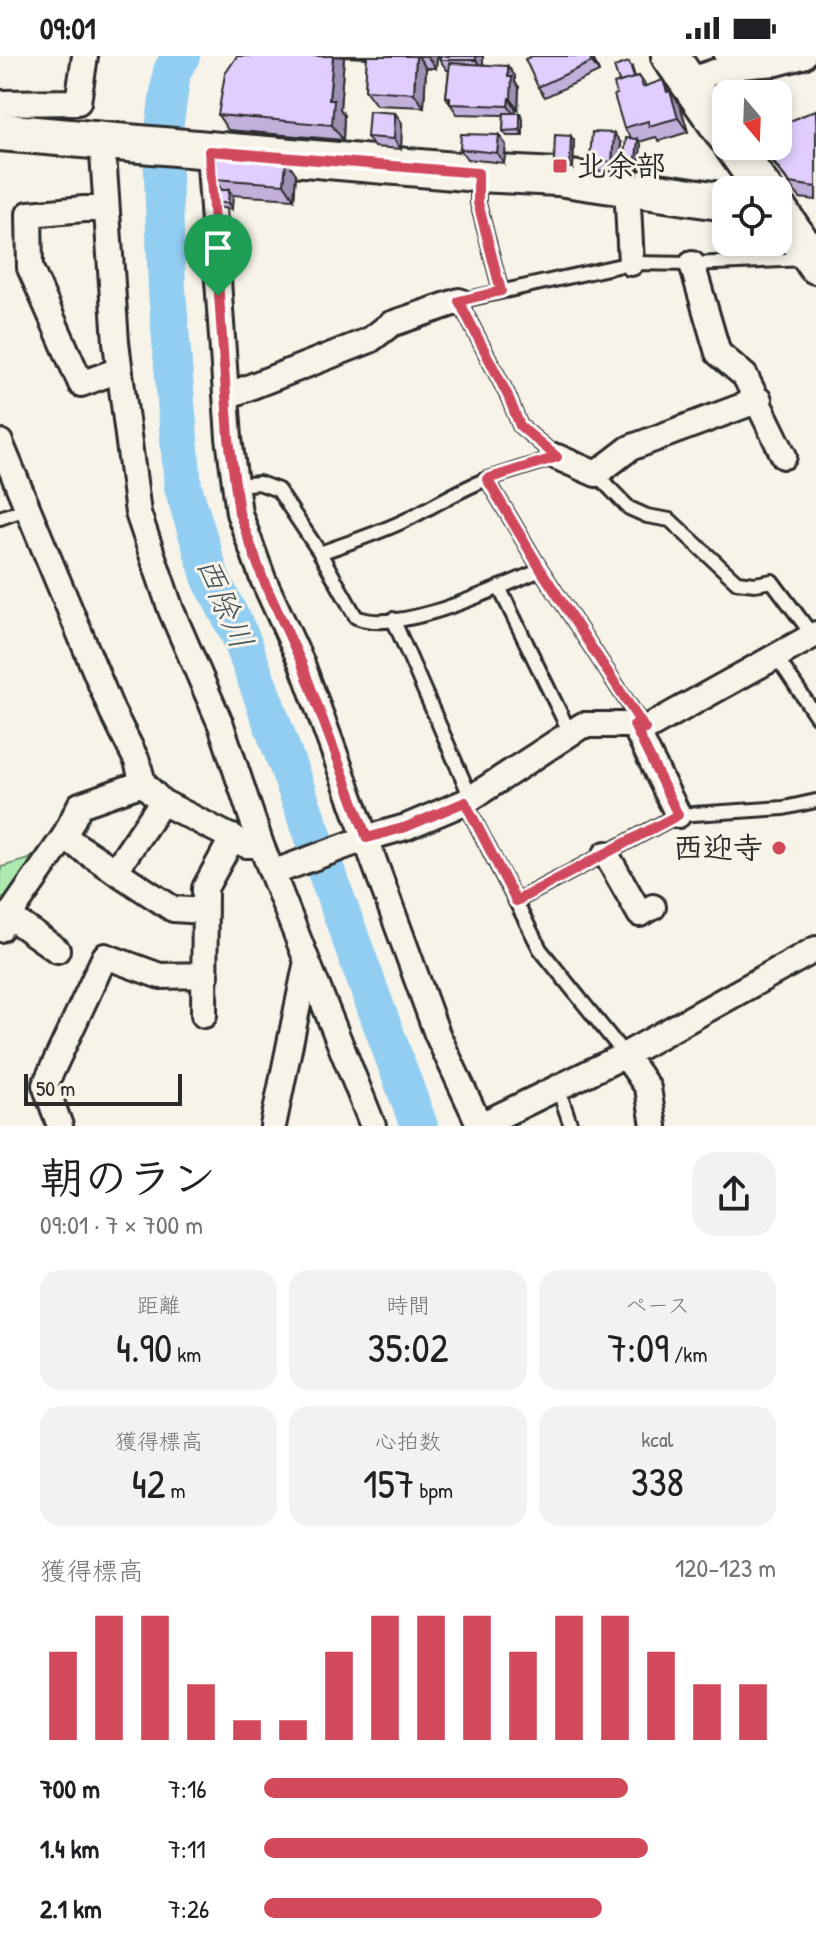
<!DOCTYPE html>
<html lang="ja">
<meta charset="utf-8">
<style>
:root{--surface:#fff;--page:#f2f2f2;--text:#202124;--muted:#757577;--accent:#d1495b}
body{margin:0;font-family:"Patrick Hand","Klee One",sans-serif;background:var(--page);color:var(--text);height:100vh;display:flex;flex-direction:column;font-size:30px;white-space:nowrap}
*{box-sizing:border-box;margin:0}
p{font-size:26px;color:var(--muted)}
.icon{flex:none;width:44px;height:44px;fill:none;stroke:currentColor;stroke-width:2;stroke-linecap:round;stroke-linejoin:round}
.map{position:relative;height:1070px;overflow:hidden}
.side{display:flex;flex-direction:column;background:var(--surface);flex:1}
.side>*{flex:none}
.needle{width:52px;rotate:161deg}
.controls{position:absolute;left:712px;top:24px;display:grid;gap:16px}
.controls a{display:grid;place-items:center;width:80px;height:80px;border-radius:16px;background:var(--surface);box-shadow:0 4px 12px #0003;font-size:40px}
.scale{position:absolute;left:24px;bottom:20px;width:158px;box-sizing:border-box;padding-left:8px;border:4px solid #2b2b2b;border-top:0;font-size:22px;line-height:28px;white-space:nowrap;color:#2b2b2b;-webkit-text-stroke:6px #f7f3e8;paint-order:stroke}
.pin{position:absolute;display:grid;place-items:center;width:68px;height:68px;color:#fff;margin:-82px -34px;border-radius:50% 50% 50% 0;rotate:-45deg;box-shadow:0 0 8px #0007}
.pin .icon{rotate:45deg}
.round{display:grid;place-items:center;flex:none;width:84px;height:84px;border-radius:24px;background:var(--page)}
.overview{display:flex;align-items:center;justify-content:space-between;height:136px;padding:0 40px}
h1{font-size:44px;font-weight:600;line-height:60px}
.metrics{display:grid;grid-template-columns:repeat(3,1fr);gap:12px;height:136px;padding:8px 40px}
.metrics div{display:grid;align-content:center;border-radius:20px;background:var(--page);text-align:center}
.metrics b{font-size:40px;font-weight:600}
.metrics small{font-size:22px;font-weight:400}
.metrics p{font-size:22px}
.chart{height:224px;padding:16px 40px}
.chart p{display:flex;justify-content:space-between}
.chart svg{width:100%;height:144px;margin-top:8px;stroke:var(--accent);stroke-width:6}
ul{padding:0 40px;list-style:none;font-size:26px}
li{display:grid;grid-template-columns:128px 96px 1fr;align-items:center;height:60px}
li i{height:20px;border-radius:10px;background:var(--accent)}
.status{display:flex;justify-content:space-between;align-items:center;height:56px;padding:0 40px;background:var(--surface);direction:ltr}
.status svg{height:22px;fill:currentColor}
.map>svg:first-child{display:block}
.green{fill:#aceab1;stroke:#6c8a6e;stroke-width:2}
.lines{fill:none;stroke-linecap:round;stroke-linejoin:round}
.river{stroke:#91cef1;stroke-width:38}
.lane-casing{stroke:#2b2b2b;stroke-width:18}
.street-casing{stroke:#2b2b2b;stroke-width:30}
.primary-casing{stroke:#2b2b2b;stroke-width:42}
.lane{stroke:#f7f3e8;stroke-width:12}
.street{stroke:#f7f3e8;stroke-width:24}
.primary{stroke:#f7f3e8;stroke-width:36}
.wall{fill:#c2b0da;stroke:#2b2b2b;stroke-width:2}
.shaded-wall{fill:#9e90b2;stroke:#2b2b2b;stroke-width:2}
.building{fill:#e1cdfe;stroke:#2b2b2b;stroke-width:2}
.route-casing{stroke:#fff;stroke-width:16}
.route{stroke:#d1495b;stroke-width:10}
.poi-dot{fill:#d1495b;stroke:#f7f3e8;stroke-width:3}
.labels{text-anchor:middle;stroke-width:6;stroke-linejoin:round;paint-order:stroke}
.poi-label{font-size:30px;font-weight:bold;fill:#2b2b2b;stroke:#f7f3e8;text-anchor:start}
.water-label{font-size:32px;font-style:italic;fill:#44545c;stroke:#f7f3e8}
</style>
<div class="status"><b>09:01</b><svg viewBox="0 0 49 12"><path d="M0 12V9h3v3zM5 12V6h3v6zM10 12V3h3v9zM15 12V0h3v12zM26 1h20v11H26zM47 4h2v5h-2z"/></svg></div>
<div class="map">
<svg width="816" height="1070" viewBox="0 0 816 1070">
<rect width="100%" height="100%" fill="#f7f3e8"/>
<filter id="ink" filterUnits="userSpaceOnUse"><feTurbulence type="fractalNoise" baseFrequency=".0125" numOctaves="2"/><feDisplacementMap in="SourceGraphic" scale="16" xChannelSelector="R" yChannelSelector="G"/><feConvolveMatrix kernelMatrix="1 2 1 2 8 2 1 2 1" color-interpolation-filters="sRGB"/></filter>
<g filter="url(#ink)">
<!-- green -->
<path class="green" d="M46 789 8 845 0 840 1 811 29 803Z"/>
<g class="lines">
<!-- river -->
<path class="river" d="M181 0 172 15 162 88 167 235 183 431 211 523 241 582 419 1070"/>
<!-- lane casing -->
<g class="lane-casing">
<path id="lane" d="M478 121V147L501 235
M596 418 629 452 647 460 670 464 737 526 755 528 772 525 813 580
M235 429 259 427 278 434 320 497 356 561C400 580 498 531 541 514
M0 462 28 452
M320 497C350 486 380 477 408 463 435 449 459 434 487 423
M499 531 570 677
M393 563 471 742
M776 600 816 660
M643 670 541 514 487 423 557 401 520 370 508 340 459 245 631 207 692 208 806 203
M465 746 540 893 625 999
M516 845 678 759 784 752 816 745
M558 1032 571 1070"/>
</g>
<!-- street casing -->
<g class="street-casing">
<path id="street" d="M727 0 733 38
M688 25 729 11 777 7 803 0
M0 47 78 46 85 0
M102 83 116 286 138 457 171 554 221 669 261 789 307 905 273 1070
M209 95 229 382 239 457 263 523 302 608 437 978 480 1070
M627 130 631 207
M106 151 29 158 30 212 81 328 119 314
M692 208 718 297 745 320 784 400
M227 340 370 284 391 268 459 245
M0 386 112 655 137 705 143 727 162 746 246 789H261
M557 401 596 418 630 392 759 344
M634 669 678 759
M64 781 173 853 205 855
M606 798 640 858 653 851
M115 815 162 746
M272 817 367 782 406 771 465 746 583 669H634L645 673 816 578
M9 860 57 894
M0 873 64 781 80 749 143 727
M307 905 373 1070
M204 959 205 832 233 781
M625 999 648 1032 654 1070
M60 1070 45 1029 105 900 160 920 206 919
M479 1070 625 999 816 893"/>
</g>
<!-- primary casing -->
<g class="primary-casing">
<path id="primary" d="M670 0 726 80
M0 76 478 117 558 121 726 146
M733 90 764 134
M778 153 816 209"/>
</g>
<!-- lane -->
<use href="#lane" class="lane"/>
<!-- street -->
<use href="#street" class="street"/>
<!-- primary -->
<use href="#primary" class="primary"/>
</g>
<!-- wall -->
<path class="wall" d="M237 0H437L436 12H426L424 51 376 49 365 34 367 2 344 1 340 53 344 59 343 84 228 74 218 59Z
M437 0H483V8L515 20V26L519 31 518 53H516L515 57H520L523 63V80H507L503 75 504 59 457 58 446 41 449 14H447Z
M592 0 599 16 545 41 538 31Z
M632 11 635 21 639 20 646 30 674 39 680 49 688 76 659 85 656 81 639 86 641 88 638 117 627 116 623 111 631 82 624 72 619 26Z
M816 54V144L800 142 760 90H778Z
M395 57 402 67 401 93 374 91 367 81Z
M499 79 506 89 504 107 467 103 460 93Z
M574 85 573 112 557 111 554 106Z
M621 87 619 116 597 115 590 104Z
M296 118 294 143 232 139V153L221 152 217 147 222 134 214 123Z
M763 186 766 196 737 200 730 189Z"/>
<!-- shaded-wall -->
<path class="shaded-wall" d="M333 0 344 1 340 53 344 59 343 84 332 69 329 44Z
M416 0H418L426 12 424 51 414 37Z
M427 0H437L436 12Z
M476 0H483V14L476 4Z
M589 0H592L599 16 592 6Z
M508 10 515 20V26L519 31 518 53 511 43 508 21Z
M663 24 680 49 688 76 678 62Z
M509 42 516 53 515 60 508 50Z
M395 57 402 67 401 93 394 83Z
M520 57 523 63V80L520 74Z
M614 77 621 87 619 116 612 106Z
M499 79 506 89 504 107 497 97Z
M571 80 574 85 573 112 570 107Z
M638 83 641 88 638 117 635 112Z
M286 103 296 118 294 143 284 128Z
M229 134 233 140 232 153 228 147Z"/>
<!-- building -->
<path class="building" d="M237 0H333L329 44H334L332 69 218 59 225 18Z
M367 0H416L414 37 365 34Z
M440 0H476V4H440Z
M532 0H589L592 6 538 31 525 3Z
M629 6 634 22 619 26 614 11Z
M450 7 508 10V21H512L511 43 509 42 508 50 450 48V41H446Z
M639 20 643 31 663 24 667 36 670 35 678 62 649 70 648 65 624 72 614 39 617 38 614 28Z
M816 54V131L790 127 761 90H778V70Z
M369 55 395 57 394 83 367 81Z
M504 57H520V74L503 75Z
M592 76 614 77 612 106 590 104Z
M461 78 499 79 497 97 460 93Z
M555 79 571 80 570 107 554 106Z
M626 82 638 83 635 112 623 111Z
M216 98 286 103 284 128 214 123Z
M218 134H229L228 147H217Z
M729 186H759L730 189Z"/>
</g>
<g class="lines" filter="url(#ink)">
<!-- route casing -->
<g class="route-casing">
<path id="route" d="M209 95 478 117V147L501 235 459 245 508 340 520 370 557 401 487 423 541 514 645 673 634 669 678 759 516 845 465 746 406 771 367 782 302 608 263 523 239 457 229 382Z"/>
</g>
<!-- route -->
<use href="#route" class="route"/>
</g>
<!-- markers -->
<g class="poi-dot">
<rect x="552" y="102" width="16" height="16" rx="4"/>
<circle cx="779" cy="792" r="8"/>
</g>
<g class="labels">
<!-- poi labels -->
<g class="poi-label">
<text x="576" y="120">北余部</text>
<text x="763" y="802" text-anchor="end">西迎寺</text>
</g>
<!-- water labels -->
<g class="water-label">
<text transform="translate(225 547) rotate(67)" y="11">西除川</text>
</g>
</g>
</svg>
<div class="controls">
<a><svg class="needle" viewBox="-14 -14 28 28"><path d="M0-13l5 13h-10z" fill="#e53935"/><path d="M0 13l5-13h-10z" fill="#757577"/></svg></a>
<a><svg class="icon" aria-label="locate" viewBox="0 0 24 24"><circle cx="12" cy="12" r="6"/><path d="M12 2v4M12 18v4M2 12h4M18 12h4"/></svg></a>
</div>
<div class="scale">50 m</div>
<div class="pin" style="left:218px;top:240px;background:#1e9e55"><svg class="icon" aria-label="arrive" viewBox="0 0 24 24"><path d="M6 21V4h12l-3 4 3 4H6"/></svg></div>
</div>
<section class="side">
<div class="overview"><div><h1>朝のラン</h1><p>09:01 · 7 × 700 m</p></div><a class="round"><svg class="icon" aria-label="share" viewBox="0 0 24 24"><path d="M12 15V3M7 8l5-5 5 5M5 13v7h14v-7"/></svg></a></div>
<div class="metrics">
<div><p>距離</p><b>4.90<small> km</small></b></div>
<div><p>時間</p><b>35:02</b></div>
<div><p>ペース</p><b>7:09<small> /km</small></b></div>
</div>
<div class="metrics">
<div><p>獲得標高</p><b>42<small> m</small></b></div>
<div><p>心拍数</p><b>157<small> bpm</small></b></div>
<div><p>kcal</p><b>338</b></div>
</div>
<div class="chart"><p><span>獲得標高</span>120–123 m</p>
<svg viewBox="0 0 160 44" preserveAspectRatio="none"><path d="M5 44V17M15 44V6M25 44V6M35 44V27M45 44V38M55 44V38M65 44V17M75 44V6M85 44V6M95 44V6M105 44V17M115 44V6M125 44V6M135 44V17M145 44V27M155 44V27"/></svg>
</div>
<ul>
<li><b>700 m</b>7:16<i style="width:71%"></i></li>
<li><b>1.4 km</b>7:11<i style="width:75%"></i></li>
<li><b>2.1 km</b>7:26<i style="width:66%"></i></li>
</ul>
</section>
